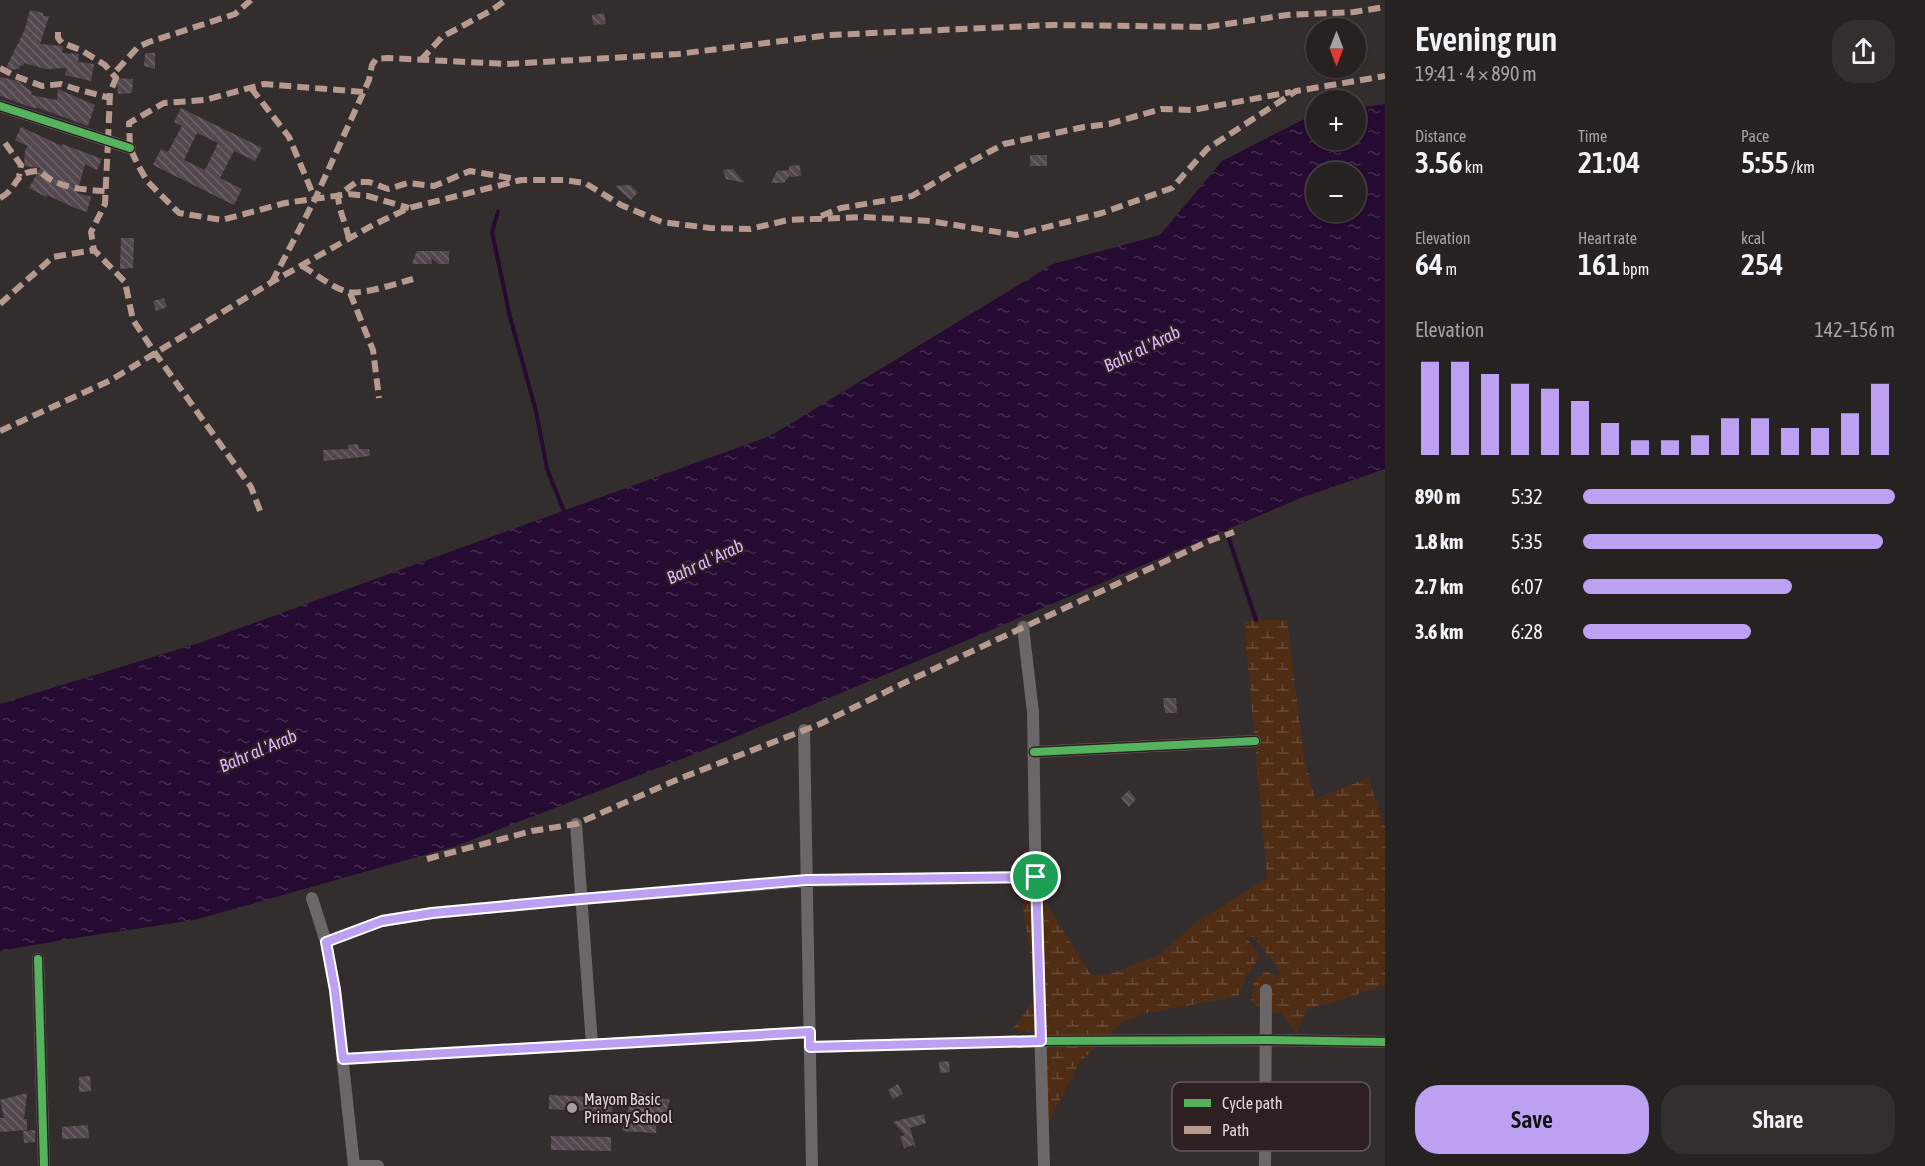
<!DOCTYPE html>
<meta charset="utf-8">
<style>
:root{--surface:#272222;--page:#332f2f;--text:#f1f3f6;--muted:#a4a4a5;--line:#433f40;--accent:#bca0f2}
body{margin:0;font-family:"Asap Condensed",sans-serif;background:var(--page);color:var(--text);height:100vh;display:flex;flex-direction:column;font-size:22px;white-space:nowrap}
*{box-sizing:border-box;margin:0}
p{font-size:20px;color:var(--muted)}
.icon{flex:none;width:33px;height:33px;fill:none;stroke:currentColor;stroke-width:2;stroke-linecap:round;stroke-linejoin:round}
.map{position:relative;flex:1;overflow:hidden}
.panel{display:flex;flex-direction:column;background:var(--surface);width:540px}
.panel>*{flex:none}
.needle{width:39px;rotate:180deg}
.tools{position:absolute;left:1306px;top:18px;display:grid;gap:12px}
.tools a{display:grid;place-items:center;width:60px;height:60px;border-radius:50%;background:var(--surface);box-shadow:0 2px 4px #0004,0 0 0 2px var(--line);font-size:30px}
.pin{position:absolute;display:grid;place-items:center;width:51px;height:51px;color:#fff;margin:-26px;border:3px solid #fff;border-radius:50%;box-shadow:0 2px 6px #0007}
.round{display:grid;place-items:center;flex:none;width:63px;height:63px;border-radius:24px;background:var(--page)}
.headline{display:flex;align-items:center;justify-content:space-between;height:102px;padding:0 30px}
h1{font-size:33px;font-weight:600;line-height:45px}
.figures{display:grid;grid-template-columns:repeat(3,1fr);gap:9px;height:102px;padding:6px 30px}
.figures div{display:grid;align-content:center}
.figures b{font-size:30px;font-weight:600}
.figures small{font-size:16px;font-weight:400}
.figures p{font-size:16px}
.chart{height:168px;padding:12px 30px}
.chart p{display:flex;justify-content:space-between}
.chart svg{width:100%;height:108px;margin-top:6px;stroke:var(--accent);stroke-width:6}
.button{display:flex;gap:12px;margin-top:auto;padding:12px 30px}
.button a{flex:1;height:69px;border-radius:24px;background:var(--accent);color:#111;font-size:24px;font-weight:600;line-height:69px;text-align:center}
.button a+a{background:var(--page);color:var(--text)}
ul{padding:0 30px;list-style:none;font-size:20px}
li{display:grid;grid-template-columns:96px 72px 1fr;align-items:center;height:45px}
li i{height:15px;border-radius:8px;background:var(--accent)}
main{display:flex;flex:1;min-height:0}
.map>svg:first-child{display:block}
.wetland{fill:url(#wetland-marsh)}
.water{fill:url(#water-ripples);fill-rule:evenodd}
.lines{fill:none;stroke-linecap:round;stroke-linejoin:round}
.stream{stroke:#250a31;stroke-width:4}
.building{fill:url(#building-back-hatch);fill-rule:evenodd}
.street{stroke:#6b6667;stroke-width:12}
.quiet{stroke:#b69a8f;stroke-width:6;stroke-dasharray:12 6;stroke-linecap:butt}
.cycleway-casing{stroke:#2d2023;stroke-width:11}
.cycleway{stroke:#56b35d;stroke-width:8}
.route-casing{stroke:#fff;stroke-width:12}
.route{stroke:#bca0f2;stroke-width:8}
.poi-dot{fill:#a59d9e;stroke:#2d2023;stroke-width:2}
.labels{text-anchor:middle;stroke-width:4.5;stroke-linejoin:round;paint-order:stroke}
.poi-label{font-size:16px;fill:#e2dadb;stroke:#2d2023;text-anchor:start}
.water-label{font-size:18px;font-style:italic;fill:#e1b2fd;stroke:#2d2023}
.key{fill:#2d2023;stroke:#63585a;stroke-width:1.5}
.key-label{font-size:16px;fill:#e2dadb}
</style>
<main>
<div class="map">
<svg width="1385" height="1166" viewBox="0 0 1385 1166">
<defs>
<pattern id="wetland-marsh" width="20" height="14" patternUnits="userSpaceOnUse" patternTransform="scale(1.5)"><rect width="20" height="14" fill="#4f2d15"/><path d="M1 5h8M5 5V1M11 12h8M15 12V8" fill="none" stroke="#684b36"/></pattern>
<pattern id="water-ripples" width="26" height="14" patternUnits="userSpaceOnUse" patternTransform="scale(1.5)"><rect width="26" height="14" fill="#250a31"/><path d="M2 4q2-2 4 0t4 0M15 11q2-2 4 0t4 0" fill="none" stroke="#442d4e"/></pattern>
<pattern id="building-back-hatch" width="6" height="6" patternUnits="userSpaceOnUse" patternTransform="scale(1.5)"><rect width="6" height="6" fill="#54484f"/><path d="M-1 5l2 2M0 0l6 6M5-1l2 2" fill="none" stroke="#6c6268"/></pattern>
</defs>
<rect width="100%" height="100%" fill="#342d2e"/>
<!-- wetland -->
<path class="wetland" d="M1256 620H1287L1304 758 1315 799 1368 778 1385 827V986C1359 992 1335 1004 1308 1008L1296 1033 1281 1013H1264L1251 999 1254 981 1266 971 1278 978 1281 973 1254 937H1246L1260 957 1247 975 1238 996 1143 1014 1123 1022 1079 1063 1042 1135 1035 1080 1039 1033 1013 1029 1037 997 1018 875 1047 861 1041 895 1092 977 1119 971 1161 954 1195 923 1267 878 1244 622Z"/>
<!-- water -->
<path class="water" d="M1385 104V469L1303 497 951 647 702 751 456 846 195 920 75 938 0 951V704L199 643 772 435 1053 264 1160 235 1222 161 1316 113H1317V140H1356V108ZM1317 172H1356V212H1317Z"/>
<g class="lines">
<!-- stream -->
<path class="stream" d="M498 212 492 232 510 317 536 411 547 469 564 511
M1225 527 1256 620"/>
</g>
<!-- building -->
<path class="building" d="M30 10 44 13 43 16H49L40 44 63 46 62 53 79 54 78 62 94 64 91 81 65 75 67 68 46 69 24 63 23 66 20 65 19 69 5 70 25 29Z
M604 13 606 24 593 25 592 15Z
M145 53H155V69L144 66Z
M0 77 18 81 32 92 31 95 57 100 58 89 95 105 88 126 36 107V109L0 96Z
M116 78 133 79 132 93 118 94Z
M181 108 262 148 255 161 234 151 220 178 242 189 234 205 153 165 161 149 168 152 182 126 174 122ZM197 133 218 143 205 170 184 160Z
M21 127 62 146V144L102 159 97 170 85 164 77 193 91 197 87 212 75 208 47 195 46 197 29 188 40 168 24 166 25 151 28 146 15 140Z
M1030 155H1047V166H1030Z
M800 165 801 176 790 177V175L784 183H771L777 171 789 170V166Z
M733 169 745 183 726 179 723 170Z
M630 185 638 192 631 200 615 186Z
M121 238H134L133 268 120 269Z
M417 251H449V264H439L431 258 432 264H412Z
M164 298 167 307 156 311 153 301Z
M358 444 359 449H369L370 456 324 461 323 450 349 449 348 445Z
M1163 698H1176L1177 713H1165Z
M1129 790 1136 799 1129 807 1121 798Z
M949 1061 950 1072 940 1073 939 1062Z
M90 1076 91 1091 79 1092V1077Z
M898 1084 903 1094 893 1099 888 1090Z
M637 1092 670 1100 664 1118 657 1115 656 1133 622 1131 631 1098 635 1099Z
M27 1093 24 1119H27V1130L0 1132V1118H4L0 1100Z
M549 1095 613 1098 612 1112 549 1109Z
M924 1114 926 1123 910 1128 916 1148 913 1145 904 1148 900 1137 905 1135 893 1122Z
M88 1125 89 1138 62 1139V1127Z
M35 1130V1142L24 1143 23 1131Z
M551 1136 611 1137V1151L551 1150Z"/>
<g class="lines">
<!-- street -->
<path class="street" d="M0 106 130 148
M1023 627 1033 712 1035 843 1044 1166
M804 730 812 1166
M1034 752 1255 741
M576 824 592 1045
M312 898 326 942 335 990 354 1166
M326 942 382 921 432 913 581 899 807 881 1036 877
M38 959 44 1166
M810 1047 1041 1041 1266 1040 1385 1042
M343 1059 810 1032
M357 1166H378
M1265 1166 1266 990"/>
<!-- quiet -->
<path class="quiet" d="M58 32V38L62 43 81 50 105 65 116 78
M421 60 442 37 492 10 506 0
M0 68 15 76 42 86 61 84 76 89 110 98
M251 88 289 137 315 199
M363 92 264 84 205 100 164 103 129 123 130 148 138 165 147 181 179 213 222 220 285 203 349 194 368 196 409 208
M108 141 105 204 91 232 94 250 125 282 133 320 155 353 251 487 262 516
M108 141 110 93 116 78V71L138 47 149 42 235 14 251 0
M5 143 21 165 19 176
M0 198C21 187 11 171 40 171 55 188 85 190 106 191
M821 216 841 208 912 196 959 168 1004 144 1084 127 1109 124 1161 109 1193 110 1291 92
M349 239C346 224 339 211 338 196L356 182H369L388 189 408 183 434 186 470 171 516 179
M302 266C316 274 331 287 348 292 361 295 399 283 413 279
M272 282 315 199 369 80 372 65 376 59 388 58 507 64 678 54 829 35 1053 25 1207 27 1287 15 1354 12 1385 7
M350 293 373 350 379 398
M0 304 53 257 94 250
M0 431 111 380 272 282 373 225 409 208 521 180H564L585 183 621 205 662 222 710 228 750 229 788 220 863 217 930 221 1016 235 1102 213 1172 188 1207 149 1296 91 1385 76
M427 859 532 831 576 824 681 778 820 724 908 681 1209 541 1234 532"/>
<!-- cycleway casing -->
<g class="cycleway-casing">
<path id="cycleway" d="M0 106 130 148
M1034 752 1255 741
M326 942 382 921 432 913 581 899 807 881 1036 877
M38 959 44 1166
M810 1047 1041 1041 1266 1040 1385 1042"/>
</g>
<!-- cycleway -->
<use href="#cycleway" class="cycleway"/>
</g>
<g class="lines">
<!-- route casing -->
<g class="route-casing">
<path id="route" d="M1036 877 1041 1041 810 1047V1032L343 1059 335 990 326 942 382 921 432 913 581 899 807 880Z"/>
</g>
<!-- route -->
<use href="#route" class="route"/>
</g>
<!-- markers -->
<circle class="poi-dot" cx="572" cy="1108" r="6"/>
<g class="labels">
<!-- poi labels -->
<g class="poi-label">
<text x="584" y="1105">Mayom Basic<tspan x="584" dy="18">Primary School</tspan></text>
</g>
<!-- water labels -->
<g class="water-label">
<text transform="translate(1142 349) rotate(-26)" y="6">Bahr al 'Arab</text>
<text transform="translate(705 562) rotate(-25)" y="6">Bahr al 'Arab</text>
<text transform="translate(258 751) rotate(-23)" y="6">Bahr al 'Arab</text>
</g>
</g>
<!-- legend -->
<rect x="1172" y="1082" width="198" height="69" rx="9" class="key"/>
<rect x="1184" y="1099" width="27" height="8" fill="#56b35d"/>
<rect x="1184" y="1126" width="27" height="8" fill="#b69a8f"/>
<g class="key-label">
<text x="1222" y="1109">Cycle path</text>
<text x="1222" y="1136">Path</text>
</g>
</svg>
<div class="tools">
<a><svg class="needle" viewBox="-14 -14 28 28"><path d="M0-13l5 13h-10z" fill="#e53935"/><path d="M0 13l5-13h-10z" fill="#a4a4a5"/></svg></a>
<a>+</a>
<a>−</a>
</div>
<div class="pin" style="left:1036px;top:877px;background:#1e9e55"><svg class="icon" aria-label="arrive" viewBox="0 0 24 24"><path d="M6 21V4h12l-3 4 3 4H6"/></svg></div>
</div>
<section class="panel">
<div class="headline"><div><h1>Evening run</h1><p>19:41 · 4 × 890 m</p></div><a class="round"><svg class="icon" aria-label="share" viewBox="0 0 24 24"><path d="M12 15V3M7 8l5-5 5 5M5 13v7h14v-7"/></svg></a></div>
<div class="figures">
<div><p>Distance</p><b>3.56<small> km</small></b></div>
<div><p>Time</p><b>21:04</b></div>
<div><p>Pace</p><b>5:55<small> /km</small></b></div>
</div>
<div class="figures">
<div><p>Elevation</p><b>64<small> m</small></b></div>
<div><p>Heart rate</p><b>161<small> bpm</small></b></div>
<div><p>kcal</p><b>254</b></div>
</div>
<div class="chart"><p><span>Elevation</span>142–156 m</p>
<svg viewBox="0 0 160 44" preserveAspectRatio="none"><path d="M5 44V6M15 44V6M25 44V11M35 44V15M45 44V17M55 44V22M65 44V31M75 44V38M85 44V38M95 44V36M105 44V29M115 44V29M125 44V33M135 44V33M145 44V27M155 44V15"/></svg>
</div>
<ul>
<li><b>890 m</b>5:32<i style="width:100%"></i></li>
<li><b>1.8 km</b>5:35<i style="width:96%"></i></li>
<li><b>2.7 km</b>6:07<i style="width:67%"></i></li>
<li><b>3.6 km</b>6:28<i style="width:54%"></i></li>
</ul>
<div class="button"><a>Save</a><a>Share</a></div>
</section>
</main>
